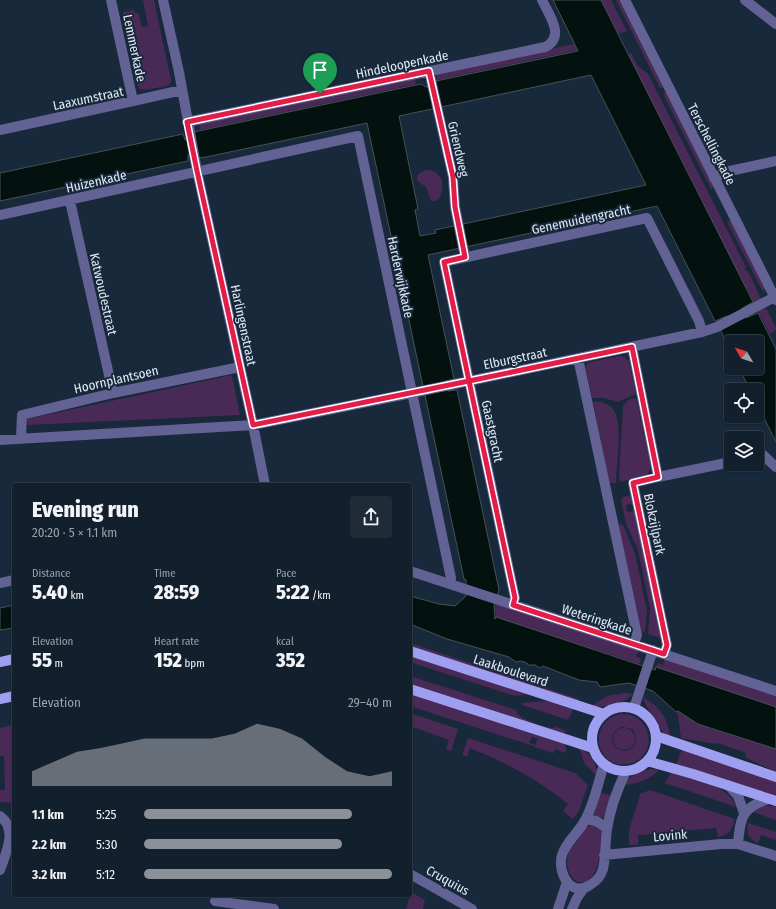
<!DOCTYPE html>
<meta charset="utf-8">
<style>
:root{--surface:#121f2c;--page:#1f2c38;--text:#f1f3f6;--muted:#9ca2a9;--line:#313d48;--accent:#8c9099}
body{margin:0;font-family:"Fira Sans Condensed",sans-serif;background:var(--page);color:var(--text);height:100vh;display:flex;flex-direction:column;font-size:15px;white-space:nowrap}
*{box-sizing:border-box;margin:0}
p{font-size:13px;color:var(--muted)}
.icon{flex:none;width:22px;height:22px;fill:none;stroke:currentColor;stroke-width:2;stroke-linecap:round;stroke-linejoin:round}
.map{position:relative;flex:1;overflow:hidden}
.sheet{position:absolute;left:12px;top:483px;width:400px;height:414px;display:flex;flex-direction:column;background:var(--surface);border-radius:4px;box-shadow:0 1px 3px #0004,0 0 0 1px var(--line)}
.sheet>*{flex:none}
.needle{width:26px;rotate:309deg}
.tools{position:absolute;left:724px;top:335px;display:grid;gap:8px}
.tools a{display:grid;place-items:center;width:40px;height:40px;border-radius:4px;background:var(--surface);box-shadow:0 1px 3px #0004,0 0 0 1px var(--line);font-size:20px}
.pin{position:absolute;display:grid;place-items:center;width:34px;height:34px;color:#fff;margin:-41px -17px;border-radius:50% 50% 50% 0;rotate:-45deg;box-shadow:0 0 4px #0007}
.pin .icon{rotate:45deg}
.round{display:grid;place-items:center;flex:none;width:42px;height:42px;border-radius:4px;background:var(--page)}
.head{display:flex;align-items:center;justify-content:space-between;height:68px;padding:0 20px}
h1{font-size:22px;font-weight:800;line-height:30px}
.figures{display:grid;grid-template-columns:repeat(3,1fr);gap:6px;height:68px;padding:4px 20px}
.figures div{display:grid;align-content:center}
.figures b{font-size:20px;font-weight:800}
.figures small{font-size:11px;font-weight:400}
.figures p{font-size:11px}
.chart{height:112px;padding:8px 20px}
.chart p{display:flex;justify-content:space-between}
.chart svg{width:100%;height:72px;margin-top:4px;fill:var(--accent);opacity:.7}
ul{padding:0 20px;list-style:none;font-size:13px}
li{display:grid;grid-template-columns:64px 48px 1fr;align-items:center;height:30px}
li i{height:10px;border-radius:5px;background:var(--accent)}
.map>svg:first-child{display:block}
.green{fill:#492956;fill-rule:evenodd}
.water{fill:#03110f;stroke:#455255;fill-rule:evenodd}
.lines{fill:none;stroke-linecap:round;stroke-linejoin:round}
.minor{stroke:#626394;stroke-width:10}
.major{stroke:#9f9ff1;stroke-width:10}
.route-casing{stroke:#fff;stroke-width:8}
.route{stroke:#e11d48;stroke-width:5}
.labels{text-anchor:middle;stroke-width:4;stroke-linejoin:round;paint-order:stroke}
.street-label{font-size:13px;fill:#dfeaf7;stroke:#18293b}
</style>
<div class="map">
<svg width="776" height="909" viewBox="0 0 776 909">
<rect width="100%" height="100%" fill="#18293b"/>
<!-- green -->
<path class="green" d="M143 0H154L171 80 170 84 167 86 145 90 140 89 138 86 123 14V12L134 10 135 13H138L142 27 148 26Z
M601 0H611L627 31 618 34Z
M616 0H620L664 87 662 88H660Z
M574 44 577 50 437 80 436 73Z
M631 53 638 66 648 74 746 267 745 268 746 271H748L761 299 754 303 747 288H745L628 55Z
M415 79 416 84 200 130 199 124Z
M666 91 714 187 711 189 663 94Z
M426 170C452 169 442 209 431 200 428 197 429 191 426 188 424 184 419 184 417 180 416 174 421 172 426 170Z
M731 220 765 289 764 290V294L727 222Z
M766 308 776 328V330L770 334 758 311Z
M620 356 625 357 629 362 636 394 617 402 604 398H592L586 368 587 364 591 362Z
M232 375 240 415 28 425 27 419Z
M636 398 651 468 647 475 620 482 619 476 623 406 628 400Z
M596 401C602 402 609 404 613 409 624 423 616 464 616 483H612L609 482 593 402Z
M630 495 633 506 632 504 626 505 627 512 633 511 634 509 661 638 648 634 650 609 638 550 626 524 621 500 623 497Z
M618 524 623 525 635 553 647 610 645 632 641 631Z
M496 603 639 649 636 656 641 659 640 664 496 617 495 607Z
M410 643 579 699 578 701 410 646Z
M410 654 529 694 515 696 410 662Z
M665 658 776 694V707L656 667 658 663 663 665Z
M410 676 516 710 517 712 516 713C527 721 540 727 554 728L553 726 565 730V735L410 684Z
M410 692 565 742 566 753 555 749 554 753 534 747 538 739 532 737 529 743 534 744 533 746 410 706Z
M624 693 633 694C625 703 603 709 591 706L607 696Z
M643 697C659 706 669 719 670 738 662 734 660 728 656 720 651 712 645 708 643 697Z
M545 701 555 702 574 707 568 720 522 705V703Z
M678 711 698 724 776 749V772L745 757 746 753 718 743 717 744 681 738 678 715 676 712Z
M410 713 458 729 451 751 446 749 449 740 410 726Z
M620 714C655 712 659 760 627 764 595 769 587 721 620 714ZM623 727 632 729C639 738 636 748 626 751 609 751 607 731 623 727Z
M14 725V803L0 802V790H5L4 756H0V728Z
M613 739a11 11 0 1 1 22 0a11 11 0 1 1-22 0Z
M468 738 575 773 588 785 579 811 573 819 563 811 568 804C539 780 505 762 470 748L467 757 462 755Z
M578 746C590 753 597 762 597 776L585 764Z
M682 749 776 780V798L676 765Z
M653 769 659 770C649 780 637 784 623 785 630 775 641 771 653 769Z
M671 773C692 777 730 785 736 807L665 783Z
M650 790 735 819C732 829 729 836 718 837L716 828 684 831V840L677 841 675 832 638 835V845H629C627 824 636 813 640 794Z
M599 792 612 796 603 818 593 815Z
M763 806H776V820L753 812Z
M748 823 776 832V840L761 835 758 843C748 840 746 832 748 823Z
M592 825 599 828 601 830C601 841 600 867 593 875 579 894 563 872 568 855 569 849 574 844 578 839 582 834 585 826 592 825Z
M411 892 425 900 423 909H406Z"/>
<!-- water -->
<path class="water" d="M553 0H601L618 34 753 302 741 309 746 318 758 313 776 349V442L757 404V390H750L739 368H757V342H731V352L721 331 727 316 715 321 657 206 428 255 454 379 446 381 448 391 457 390 499 590 494 606 495 619 496 617 655 670 656 667 776 707V749L698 724 678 711 676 712 653 691 629 683 600 687 597 682 579 680 543 666 540 668 535 665H528L527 663 521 661 516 662 509 657 447 639 410 624V596L439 604 455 606 466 596V580L464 579 367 123 206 157 199 158 198 153 188 155V161L0 201V173L183 134 185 140 195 138 194 132 421 84 428 88 436 81 578 51ZM591 75 646 185 435 230 436 233 420 236 415 210 418 209 399 116Z
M14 605V628L0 630V608Z"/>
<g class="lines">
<!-- minor -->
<path class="minor" d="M111 0 133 101
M163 0 179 72 197 171 253 425 265 485
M625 0 776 300
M745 0 776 24
M429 71 453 177 455 207 465 257
M187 122 545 47C566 37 549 15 542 0
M0 130 133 101 182 90
M714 178 725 172 776 161
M70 201 113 393
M0 215 358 136 451 578 450 584
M632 347 658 477 633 483 667 645 664 654
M578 358 637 635 634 644
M21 438 22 415 113 393 240 367
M0 440 253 425 412 393 702 332 717 327 775 297
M757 456 763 455 776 467
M658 477 731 462
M410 571 776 691
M0 583 14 580
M513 605 515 598 444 262 647 218 699 321 702 332
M634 708 653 650
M604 764C598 783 594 805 584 822 578 833 566 842 562 855 557 872 570 898 590 885 597 881 601 876 603 869 606 856 605 842 607 829 610 809 617 790 626 771
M728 785 738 796 744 813
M0 816C18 829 6 853 0 870
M586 819 596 821 607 828
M738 844C740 818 742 807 769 799
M604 855 721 844H738L776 856
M410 874 472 909
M215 901 274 909
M558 909 567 882
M572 909 577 898 584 888"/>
<!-- major -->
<path class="major" d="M410 651 604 714
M0 662 14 659
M410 689 593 748
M0 699 14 696
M592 739a32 32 0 1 1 64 0a32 32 0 1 1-64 0Z
M656 736 776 777
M647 761 693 774 776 801"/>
</g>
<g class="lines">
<!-- route casing -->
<g class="route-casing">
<path id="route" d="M320 94 429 71 453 177 455 207 465 257 444 262 469 381 473 400 515 598 513 605 664 654 667 645 633 483 658 477 632 347 469 381 253 425 197 171 187 122 320 94"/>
</g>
<!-- route -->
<use href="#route" class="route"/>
</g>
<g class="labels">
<!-- street labels -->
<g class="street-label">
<text transform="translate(135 48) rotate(78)" y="5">Lemmerkade</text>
<text transform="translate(402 64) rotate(-12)" y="5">Hindeloopenkade</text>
<text transform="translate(88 98) rotate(-12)" y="5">Laaxumstraat</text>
<text transform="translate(712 144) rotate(63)" y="5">Terschellingkade</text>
<text transform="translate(459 149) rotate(77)" y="5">Griendweg</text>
<text transform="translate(96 181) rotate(-13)" y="5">Huizenkade</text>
<text transform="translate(581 219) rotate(-12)" y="5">Genemuidengracht</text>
<text transform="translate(401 277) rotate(78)" y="5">Harderwijkkade</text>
<text transform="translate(104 294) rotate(77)" y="5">Katwoudestraat</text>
<text transform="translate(244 325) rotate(78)" y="5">Harlingenstraat</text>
<text transform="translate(515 358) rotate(-12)" y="5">Elburgstraat</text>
<text transform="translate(116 379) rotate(-13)" y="5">Hoornplantsoen</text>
<text transform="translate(493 431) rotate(78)" y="5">Gaastgracht</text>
<text transform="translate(655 524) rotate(78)" y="5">Blokzijlpark</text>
<text transform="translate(597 619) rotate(18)" y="5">Weteringkade</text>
<text transform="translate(511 670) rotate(18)" y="5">Laakboulevard</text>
<text transform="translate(670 835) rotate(-5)" y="5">Lovink</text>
<text transform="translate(448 880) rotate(29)" y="5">Cruquius</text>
</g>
</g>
</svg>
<div class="tools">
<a><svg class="needle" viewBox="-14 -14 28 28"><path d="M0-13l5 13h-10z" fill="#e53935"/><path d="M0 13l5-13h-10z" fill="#9ca2a9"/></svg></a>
<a><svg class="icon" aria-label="locate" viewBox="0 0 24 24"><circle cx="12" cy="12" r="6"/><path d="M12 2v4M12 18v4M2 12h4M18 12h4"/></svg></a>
<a><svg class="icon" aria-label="layers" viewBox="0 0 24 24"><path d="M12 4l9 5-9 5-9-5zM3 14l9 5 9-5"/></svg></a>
</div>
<div class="pin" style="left:320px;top:94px;background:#1e9e55"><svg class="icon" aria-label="arrive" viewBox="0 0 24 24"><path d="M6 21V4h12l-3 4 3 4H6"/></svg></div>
<section class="sheet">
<div class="head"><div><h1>Evening run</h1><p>20:20 · 5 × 1.1 km</p></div><a class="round"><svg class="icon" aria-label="share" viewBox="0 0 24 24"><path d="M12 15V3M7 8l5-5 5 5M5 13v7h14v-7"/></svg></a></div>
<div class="figures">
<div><p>Distance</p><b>5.40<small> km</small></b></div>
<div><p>Time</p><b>28:59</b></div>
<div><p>Pace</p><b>5:22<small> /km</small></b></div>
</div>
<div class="figures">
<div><p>Elevation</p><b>55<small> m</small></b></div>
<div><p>Heart rate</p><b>152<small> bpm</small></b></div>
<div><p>kcal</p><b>352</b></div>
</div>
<div class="chart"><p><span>Elevation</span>29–40 m</p>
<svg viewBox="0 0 160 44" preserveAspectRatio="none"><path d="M0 44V35L10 29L20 23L30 21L40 18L50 15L60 15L70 15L80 15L90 12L100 6L110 9L120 15L130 26L140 35L150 38L160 35V44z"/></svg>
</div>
<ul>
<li><b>1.1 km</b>5:25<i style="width:84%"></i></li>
<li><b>2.2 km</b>5:30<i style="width:80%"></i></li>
<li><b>3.2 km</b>5:12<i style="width:100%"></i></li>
</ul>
</section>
</div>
